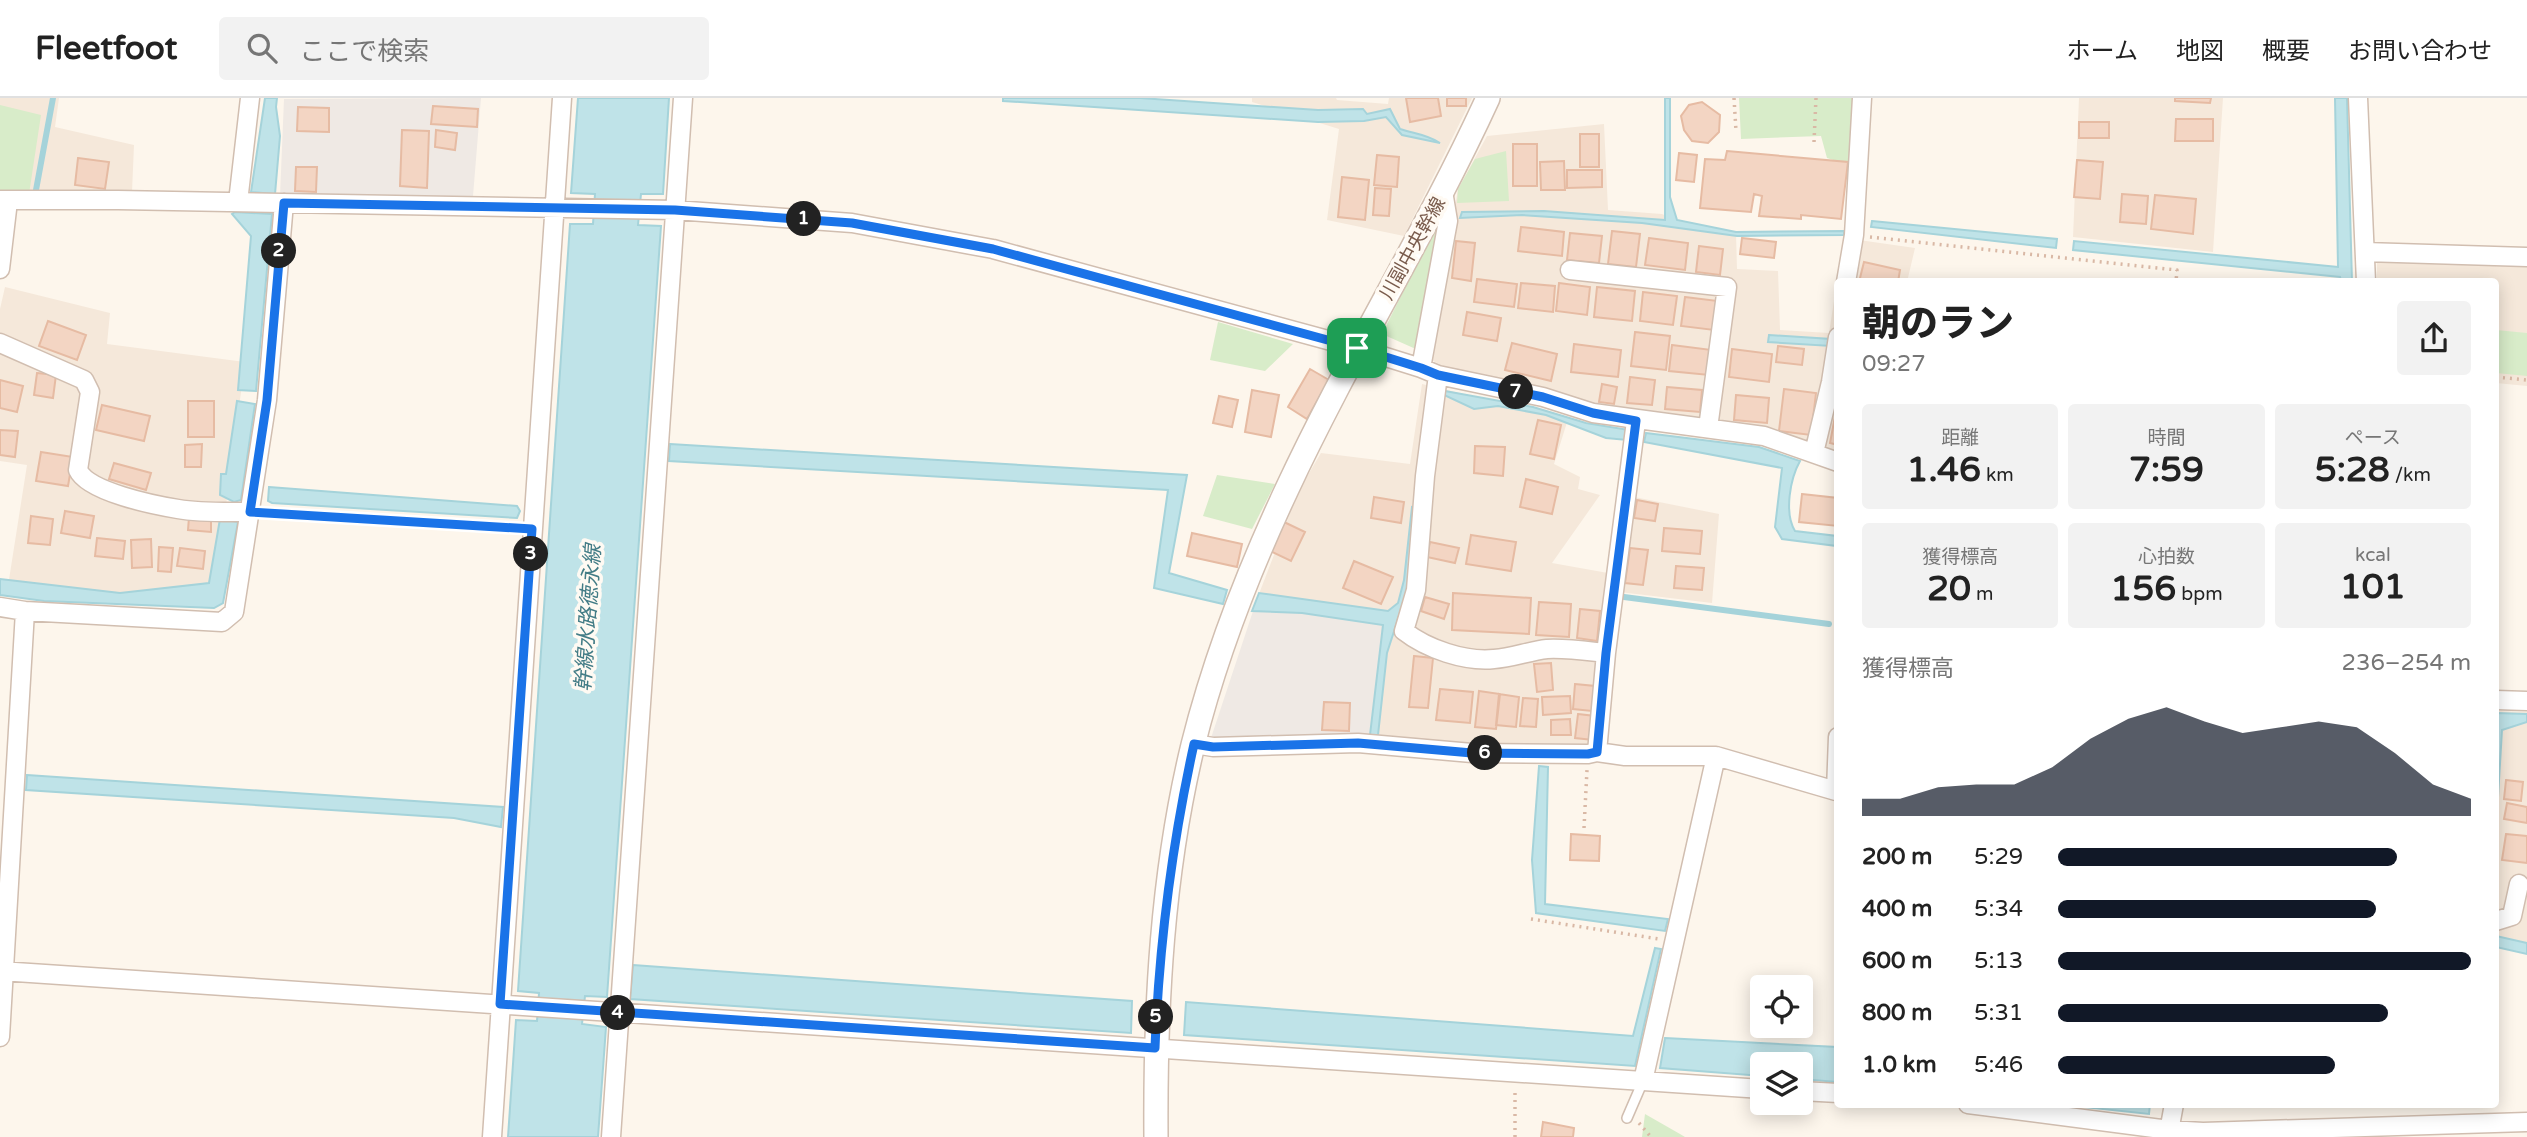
<!DOCTYPE html>
<html lang="ja">
<meta charset="utf-8">
<style>
:root{--surface:#fff;--page:#f2f2f2;--text:#222;--muted:#767676;--line:#e0e0e0;--accent:#111827}
body{margin:0;font-family:"Varela Round","Noto Sans JP",sans-serif;background:var(--page);color:var(--text);height:100vh;display:flex;flex-direction:column;font-size:26px;white-space:nowrap}
*{box-sizing:border-box;margin:0}
p{font-size:23px;color:var(--muted)}
.icon{flex:none;width:38px;height:38px;fill:none;stroke:currentColor;stroke-width:2;stroke-linecap:round;stroke-linejoin:round}
.map{position:relative;flex:1;overflow:hidden}
.sheet{position:absolute;left:1834px;top:180px;width:665px;height:830px;display:flex;flex-direction:column;background:var(--surface);border-radius:7px;box-shadow:0 4px 18px #0003}
.sheet>*{flex:none}
.fabs{position:absolute;left:1750px;top:877px;display:grid;gap:14px}
.fabs a{display:grid;place-items:center;width:63px;height:63px;border-radius:7px;background:var(--surface);box-shadow:0 4px 18px #0003;font-size:35px}
.pin{position:absolute;display:grid;place-items:center;width:60px;height:60px;color:#fff;margin:-30px;border-radius:14px;box-shadow:0 4px 10px #0006}
.km{position:absolute;width:35px;height:35px;margin:-18px;border-radius:50%;background:#222;color:#fff;font-size:19px;line-height:35px;text-align:center}
.round{display:grid;place-items:center;flex:none;width:74px;height:74px;border-radius:7px;background:var(--page)}
.summary{display:flex;align-items:center;justify-content:space-between;height:119px;padding:0 28px}
h1{font-size:38px;font-weight:800;line-height:52px}
.figures{display:grid;grid-template-columns:repeat(3,1fr);gap:10px;height:119px;padding:7px 28px}
.figures div{display:grid;align-content:center;border-radius:7px;background:var(--page);text-align:center}
.figures b{font-size:35px;font-weight:800}
.figures small{font-size:19px;font-weight:400}
.figures p{font-size:19px}
.chart{height:196px;padding:14px 28px}
.chart p{display:flex;justify-content:space-between}
.chart svg{width:100%;height:126px;margin-top:7px;fill:var(--accent);opacity:.7}
ul{padding:0 28px;list-style:none;font-size:23px}
li{display:grid;grid-template-columns:112px 84px 1fr;align-items:center;height:52px}
li i{height:18px;border-radius:9px;background:var(--accent)}
header{display:flex;align-items:center;gap:42px;box-sizing:border-box;height:98px;padding:0 35px;background:var(--surface);border-bottom:2px solid var(--line)}
header strong{font-size:33px}
nav{display:flex;gap:38px;margin-inline-start:auto;font-size:24px}
.search{width:490px;height:63px;background:var(--page);display:flex;align-items:center;gap:18px;box-sizing:border-box;padding:0 24px;border-radius:7px;color:var(--muted);font-size:26px}
.map>svg:first-child{display:block}
.residential{fill:#f5e8da}
.industrial{fill:#efe9e4}
.green{fill:#d8ecc9}
.water{fill:#bfe3e8;stroke:#a5d3da;stroke-width:2}
.lines{fill:none;stroke-linecap:round;stroke-linejoin:round}
.stream{stroke:#a5d3da;stroke-width:6}
.building{fill:#f3d5c3;stroke:#e6bba3;stroke-width:2}
.service-casing{stroke:#d1beb0;stroke-width:12}
.minor-casing{stroke:#d1beb0;stroke-width:21}
.tertiary-casing{stroke:#d1beb0;stroke-width:26}
.path{stroke:#d9b8a5;stroke-width:3.5;stroke-dasharray:2 5;stroke-linecap:butt}
.service{stroke:#fff;stroke-width:9}
.minor{stroke:#fff;stroke-width:18}
.tertiary{stroke:#fff;stroke-width:23}
.route-casing{stroke:#fff;stroke-width:14}
.route{stroke:#1a73e8;stroke-width:9}
.labels{text-anchor:middle;stroke-width:7;stroke-linejoin:round;paint-order:stroke}
.street-label{font-size:19px;fill:#7a5c4d;stroke:#fffaf3}
.water-label{font-size:21px;font-style:italic;fill:#437c86;stroke:#fffaf3}
</style>
<header>
<strong>Fleetfoot</strong>
<div class="search"><svg class="icon" aria-label="search" viewBox="0 0 24 24"><circle cx="10" cy="10" r="6"/><path d="M15 15l6 6"/></svg>ここで検索</div>
<nav><a>ホーム</a><a>地図</a><a>概要</a><a>お問い合わせ</a></nav>
</header>
<div class="map">
<svg width="2527" height="1039" viewBox="0 0 2527 1039">
<rect width="100%" height="100%" fill="#fdf6ec"/>
<!-- residential -->
<path class="residential" d="M0 0H59L55 29 134 47 132 94H0Z
M1252 0H1336L1337 2 1388 6 1389 0H1472L1404 138 1327 122 1339 31 1252 4Z
M2079 0H2223L2213 154 2073 139Z
M1604 26 1608 112 1662 116 1681 125 1736 135 1737 171 1778 173 1780 232 1829 235 1838 177 1845 140 1915 150 1907 184H1838L1837 359 1599 311 1454 273 1429 261 1458 91 1487 38Z
M2377 147 2527 149V288L2496 285V184H2377Z
M5 189 110 215 107 246 245 264 215 490 121 501 8 488 27 367 0 363V211Z
M1422 286 1568 321 1554 366 1580 379 1578 391 1600 397 1552 465 1608 475 1634 399 1719 416 1712 505 1611 493 1593 655 1375 640 1387 521 1257 501 1299 392 1321 355 1410 366Z
M2496 613 2527 614V850L2496 843Z"/>
<!-- industrial -->
<path class="industrial" d="M481 0 473 98H280L284 1Z
M1257 501 1387 521 1375 640 1210 643Z"/>
<!-- green -->
<path class="green" d="M1739 0H1857L1852 68 1827 60 1821 38 1741 41Z
M0 7 41 17 29 96 0 94Z
M1506 53 1509 103 1457 105 1458 91 1475 61Z
M1434 132H1443L1418 252 1382 236Z
M1218 224 1293 246 1265 273 1210 262Z
M2496 232 2527 235V278L2496 275Z
M1217 377 1275 386 1252 431 1203 418Z
M1645 1016 1680 1036 1685 1039H1642Z"/>
<!-- water -->
<path class="water" d="M265 0H277L276 9 280 38 275 96 251 94Z
M578 0H669L663 96H641L638 127 661 128 607 899 585 898 582 926 606 929 598 1039H508L516 922 537 923 539 895 518 893 570 126H593L595 96 571 95Z
M1003 0H1140L1318 12 1363 11 1367 16 1390 11 1400 31C1415 36 1426 36 1440 45L1402 37 1386 19 1364 23 1318 24 1003 3Z
M1665 0H1670V99L1677 122 1736 134 1844 133V137L1737 138 1642 125 1522 117 1460 120 1462 114 1544 113 1665 122Z
M2335 0H2347L2352 184H2341L2340 179 2073 152 2074 143 2338 169Z
M235 114 272 116 256 293 238 292 251 138 232 116Z
M1872 123 2057 141 2056 150 1871 129Z
M1769 237 1831 241V248L1768 244Z
M1445 293 1533 309 1586 325 1629 332 1627 342 1606 340 1546 317 1498 308 1474 311 1444 297Z
M237 303 255 306 241 402 234 404 220 397 221 376H226Z
M1646 335 1759 349 1800 363C1790 381 1784 415 1795 433L1837 438V448L1782 441 1775 429 1782 370 1644 344Z
M670 346 1187 377 1169 475 1227 492 1223 506 1154 490 1168 392 669 363Z
M269 389 517 408 520 413 517 420 272 405 268 403Z
M1412 409 1419 411 1409 487 1387 555 1378 637H1370L1383 527 1302 515 1252 513 1259 495 1388 513 1398 505 1404 482Z
M220 421 238 424 223 505 214 510 44 503 0 497V481L120 495 209 485Z
M2496 615 2527 616V624L2502 632 2496 733Z
M1539 668 1548 669 1545 806 1668 821 1665 833 1536 815 1532 762Z
M27 677 503 709 501 729 454 720 26 692Z
M2496 838 2527 845V856L2496 849Z
M1655 850 1661 851 1635 968 1184 937 1186 904 1633 938Z
M633 867 1132 903 1131 935 630 901Z
M1665 940 1837 949V984L1801 981V966H1762V978L1660 970Z
M2056 1006H2150L2149 1016Z"/>
<g class="lines">
<!-- stream -->
<path class="stream" d="M36 92 53 0
M1624 499 1829 526"/>
</g>
<!-- building -->
<path class="building" d="M1406 0H1438L1441 18 1410 24Z
M1447 0H1466V8H1447Z
M2175 0H2211L2210 5 2175 3Z
M1702 4 1720 17 1719 34 1708 45 1692 43 1684 32 1681 18 1689 7Z
M433 8 478 11 477 29 431 26Z
M298 9 329 10V34L297 33Z
M2176 21H2213V43H2175Z
M2079 24H2109V40H2079Z
M402 32 429 33 427 90 400 88Z
M436 32 457 35 455 52 435 49Z
M1580 36H1599V69H1580Z
M1513 46H1537V88H1513Z
M1727 53 1848 64 1841 121 1801 117V121L1759 118 1762 98 1754 96 1751 114 1700 110 1705 61 1725 62Z
M1679 55 1697 57 1694 84 1676 82Z
M1377 57 1399 59 1397 89 1374 87Z
M78 60 109 64 105 91 75 87Z
M2077 62 2103 64 2100 101 2074 99Z
M1564 63 1565 92H1541L1540 64Z
M296 69H317L316 94 295 93Z
M1567 72H1602V89L1567 90Z
M1342 79 1369 82 1365 122 1338 119Z
M1375 90 1391 91 1389 118 1373 117Z
M2122 96 2148 98 2146 126 2120 124Z
M2155 97 2196 101 2193 136 2151 131Z
M1521 129 1564 134 1562 158 1518 153Z
M1612 133 1640 136 1636 169 1608 166Z
M1570 135 1602 138 1599 165 1567 162Z
M1649 140 1688 145 1685 172 1645 167Z
M1742 140 1776 144 1774 160 1740 156Z
M1456 143 1475 145 1471 183 1452 180Z
M1699 148 1723 151 1720 177 1696 174Z
M1864 164 1900 172 1898 184H1859Z
M1477 181 1517 186 1514 209 1474 204Z
M1521 185 1555 188 1553 214 1518 210Z
M1559 185 1590 189 1587 217 1556 213Z
M1597 189 1635 193 1632 223 1594 219Z
M1643 194 1677 198 1673 227 1640 223Z
M1685 199 1718 203 1714 232 1681 228Z
M1467 214 1501 220 1497 243 1463 237Z
M48 223 86 237 77 262 39 248Z
M1635 234 1670 238 1666 272 1631 268Z
M1512 245 1557 256 1551 283 1505 272Z
M1574 246 1621 252 1618 279 1571 274Z
M1672 247 1712 252 1709 277 1669 273Z
M1778 248 1804 251 1802 267 1776 264Z
M1732 251 1772 256 1769 284 1729 279Z
M1310 271 1329 282 1307 321 1288 309Z
M37 275 56 277 53 300 34 297Z
M1630 279 1655 282 1652 307 1627 305Z
M0 282 23 288 17 314 0 310Z
M1602 286 1617 289 1614 306 1599 304Z
M1667 289 1702 292 1700 314 1665 311Z
M1784 291 1816 295 1811 337 1779 333Z
M1252 292 1279 297 1271 339 1245 334Z
M1736 297 1769 300 1767 325 1734 322Z
M1219 298 1238 302 1232 329 1213 325Z
M188 303H214V339H188Z
M102 307 150 318 144 343 96 332Z
M1836 313H1838V347L1830 345Z
M1538 322 1561 327 1554 361 1530 356Z
M0 332 18 333 15 359 0 357Z
M202 346 201 369H185V347Z
M1475 348 1505 349 1503 378 1474 375Z
M41 354 73 359 68 388 36 383Z
M114 365 151 375 146 392 109 381Z
M1526 381 1558 389 1552 416 1520 409Z
M1802 396 1838 400V428L1799 424Z
M1374 399 1404 404 1401 425 1371 420Z
M1637 402 1658 406 1655 423 1634 420Z
M65 413 94 418 90 440 61 435Z
M31 418 53 421 50 447 28 445Z
M189 419 211 420V434L188 432Z
M1284 424 1305 434 1291 463 1270 453Z
M1664 430 1702 433 1700 456 1662 453Z
M1192 435 1242 446 1237 469 1187 458Z
M1471 437 1516 444 1511 473 1466 466Z
M97 440 125 443 123 461 95 458Z
M151 441 152 469 132 470 131 442Z
M1430 444 1459 450 1455 465 1427 459Z
M159 449 173 450 171 474 158 473Z
M180 450 205 453 203 471 177 468Z
M1630 450 1648 452 1643 487 1625 485Z
M1354 463 1393 479 1381 506 1343 490Z
M1676 468 1704 470 1702 492 1674 490Z
M1453 495 1531 500 1529 536 1452 532Z
M1425 499 1449 506 1444 521 1421 513Z
M1539 504 1571 506 1569 539 1536 537Z
M1580 511 1600 513 1597 543 1577 540Z
M1414 558 1433 560 1428 610 1409 609Z
M1551 565 1553 592 1537 594 1534 566Z
M1575 586 1595 588 1592 613 1573 611Z
M1440 591 1473 594 1470 625 1436 622Z
M1479 593 1500 596 1496 631 1475 629Z
M1499 596 1519 599 1516 629 1496 627Z
M1570 598 1571 615 1543 617 1542 599Z
M1523 600 1538 601 1536 629 1520 628Z
M1324 604 1350 605 1349 633 1322 632Z
M1578 616 1595 618 1593 642 1575 640Z
M1570 621 1571 637H1551V622Z
M2506 682 2523 684 2521 703 2504 701Z
M2507 705 2527 709V725L2504 721Z
M1571 736 1600 738 1599 763 1570 762Z
M2506 736 2527 738V765L2502 762Z
M1543 1024 1574 1030 1573 1039H1541Z"/>
<g class="lines">
<!-- service casing -->
<g class="service-casing">
<path id="service" d="M1627 1020 1643 983"/>
</g>
<!-- minor casing -->
<g class="minor-casing">
<path id="minor" d="M2358 0 2366 184
M0 102H118L675 112 852 125 993 151 1357 250 1421 270 1438 277 1543 299 1593 315 1764 338 1838 364
M238 104 250 0
M2365 154 2527 159
M0 171 8 103
M1570 172 1727 189 1708 330
M1846 184 1854 137 1862 0
M0 245 84 282 90 294 78 372C88 394 154 407 178 411 201 415 227 414 250 414
M1421 270 1448 123 1443 93
M1438 277 1425 378 1416 492 1404 533C1427 551 1465 564 1494 561 1512 560 1529 553 1547 551 1567 550 1587 553 1606 555
M1636 323 1606 555 1597 654 1625 658H1716L1643 983
M1814 355 1831 284 1838 239
M0 509 25 513 222 524 234 514 267 302 284 105
M2496 602 2527 603
M1194 646 1213 649 1358 645 1472 655 1588 656 1597 654
M1716 658 1836 693 1838 639
M2496 823 2512 818 2519 786
M0 873 1762 991
M0 939 25 513
M1801 993 1838 995
M1968 1006 2169 1032 2203 1034 2527 1024
M492 1039 562 0
M611 1039 683 0
M2168 1039 2174 1006"/>
</g>
<!-- tertiary casing -->
<g class="tertiary-casing">
<path id="tertiary" d="M1156 1039C1155 907 1162 775 1193 647 1215 559 1249 472 1287 391 1349 258 1427 133 1488 0"/>
</g>
<!-- path -->
<path class="path" d="M1734 0 1736 33
M1814 44 1816 0
M1870 139 2177 172 2176 184
M2496 279 2527 282
M266 415 516 430
M1584 730 1587 672
M1531 821 1659 841
M1639 1025 1651 1039
M1515 1039V990"/>
<!-- service -->
<use href="#service" class="service"/>
<!-- minor -->
<use href="#minor" class="minor"/>
<!-- tertiary -->
<use href="#tertiary" class="tertiary"/>
</g>
<g class="lines">
<!-- route casing -->
<g class="route-casing">
<path id="route" d="M284 105 675 112 852 125 993 151 1357 250 1421 270 1438 277 1543 299 1593 315 1636 323 1606 555 1597 654 1588 656 1472 655 1358 645 1213 649 1194 646C1172 746 1159 847 1155 950L500 906 532 431 250 414 267 302Z"/>
</g>
<!-- route -->
<use href="#route" class="route"/>
</g>
<g class="labels">
<!-- street labels -->
<g class="street-label">
<text transform="translate(1412 150) rotate(-61)" y="7">川副中央幹線</text>
</g>
<!-- water labels -->
<g class="water-label">
<text transform="translate(588 520) rotate(-86)" y="7">幹線水路徳永線</text>
</g>
</g>
</svg>
<div class="fabs">
<a><svg class="icon" aria-label="locate" viewBox="0 0 24 24"><circle cx="12" cy="12" r="6"/><path d="M12 2v4M12 18v4M2 12h4M18 12h4"/></svg></a>
<a><svg class="icon" aria-label="layers" viewBox="0 0 24 24"><path d="M12 4l9 5-9 5-9-5zM3 14l9 5 9-5"/></svg></a>
</div>
<div class="pin" style="left:1357px;top:250px;background:#1e9e55"><svg class="icon" aria-label="arrive" viewBox="0 0 24 24"><path d="M6 21V4h12l-3 4 3 4H6"/></svg></div>
<b class="km" style="left:804px;top:121px">1</b>
<b class="km" style="left:279px;top:153px">2</b>
<b class="km" style="left:531px;top:456px">3</b>
<b class="km" style="left:618px;top:915px">4</b>
<b class="km" style="left:1156px;top:919px">5</b>
<b class="km" style="left:1485px;top:655px">6</b>
<b class="km" style="left:1516px;top:294px">7</b>
<section class="sheet">
<div class="summary"><div><h1>朝のラン</h1><p>09:27</p></div><a class="round"><svg class="icon" aria-label="share" viewBox="0 0 24 24"><path d="M12 15V3M7 8l5-5 5 5M5 13v7h14v-7"/></svg></a></div>
<div class="figures">
<div><p>距離</p><b>1.46<small> km</small></b></div>
<div><p>時間</p><b>7:59</b></div>
<div><p>ペース</p><b>5:28<small> /km</small></b></div>
</div>
<div class="figures">
<div><p>獲得標高</p><b>20<small> m</small></b></div>
<div><p>心拍数</p><b>156<small> bpm</small></b></div>
<div><p>kcal</p><b>101</b></div>
</div>
<div class="chart"><p><span>獲得標高</span>236–254 m</p>
<svg viewBox="0 0 160 44" preserveAspectRatio="none"><path d="M0 44V38L10 38L20 34L30 33L40 33L50 27L60 17L70 10L80 6L90 11L100 15L110 13L120 11L130 13L140 22L150 33L160 38V44z"/></svg>
</div>
<ul>
<li><b>200 m</b>5:29<i style="width:82%"></i></li>
<li><b>400 m</b>5:34<i style="width:77%"></i></li>
<li><b>600 m</b>5:13<i style="width:100%"></i></li>
<li><b>800 m</b>5:31<i style="width:80%"></i></li>
<li><b>1.0 km</b>5:46<i style="width:67%"></i></li>
</ul>
</section>
</div>
